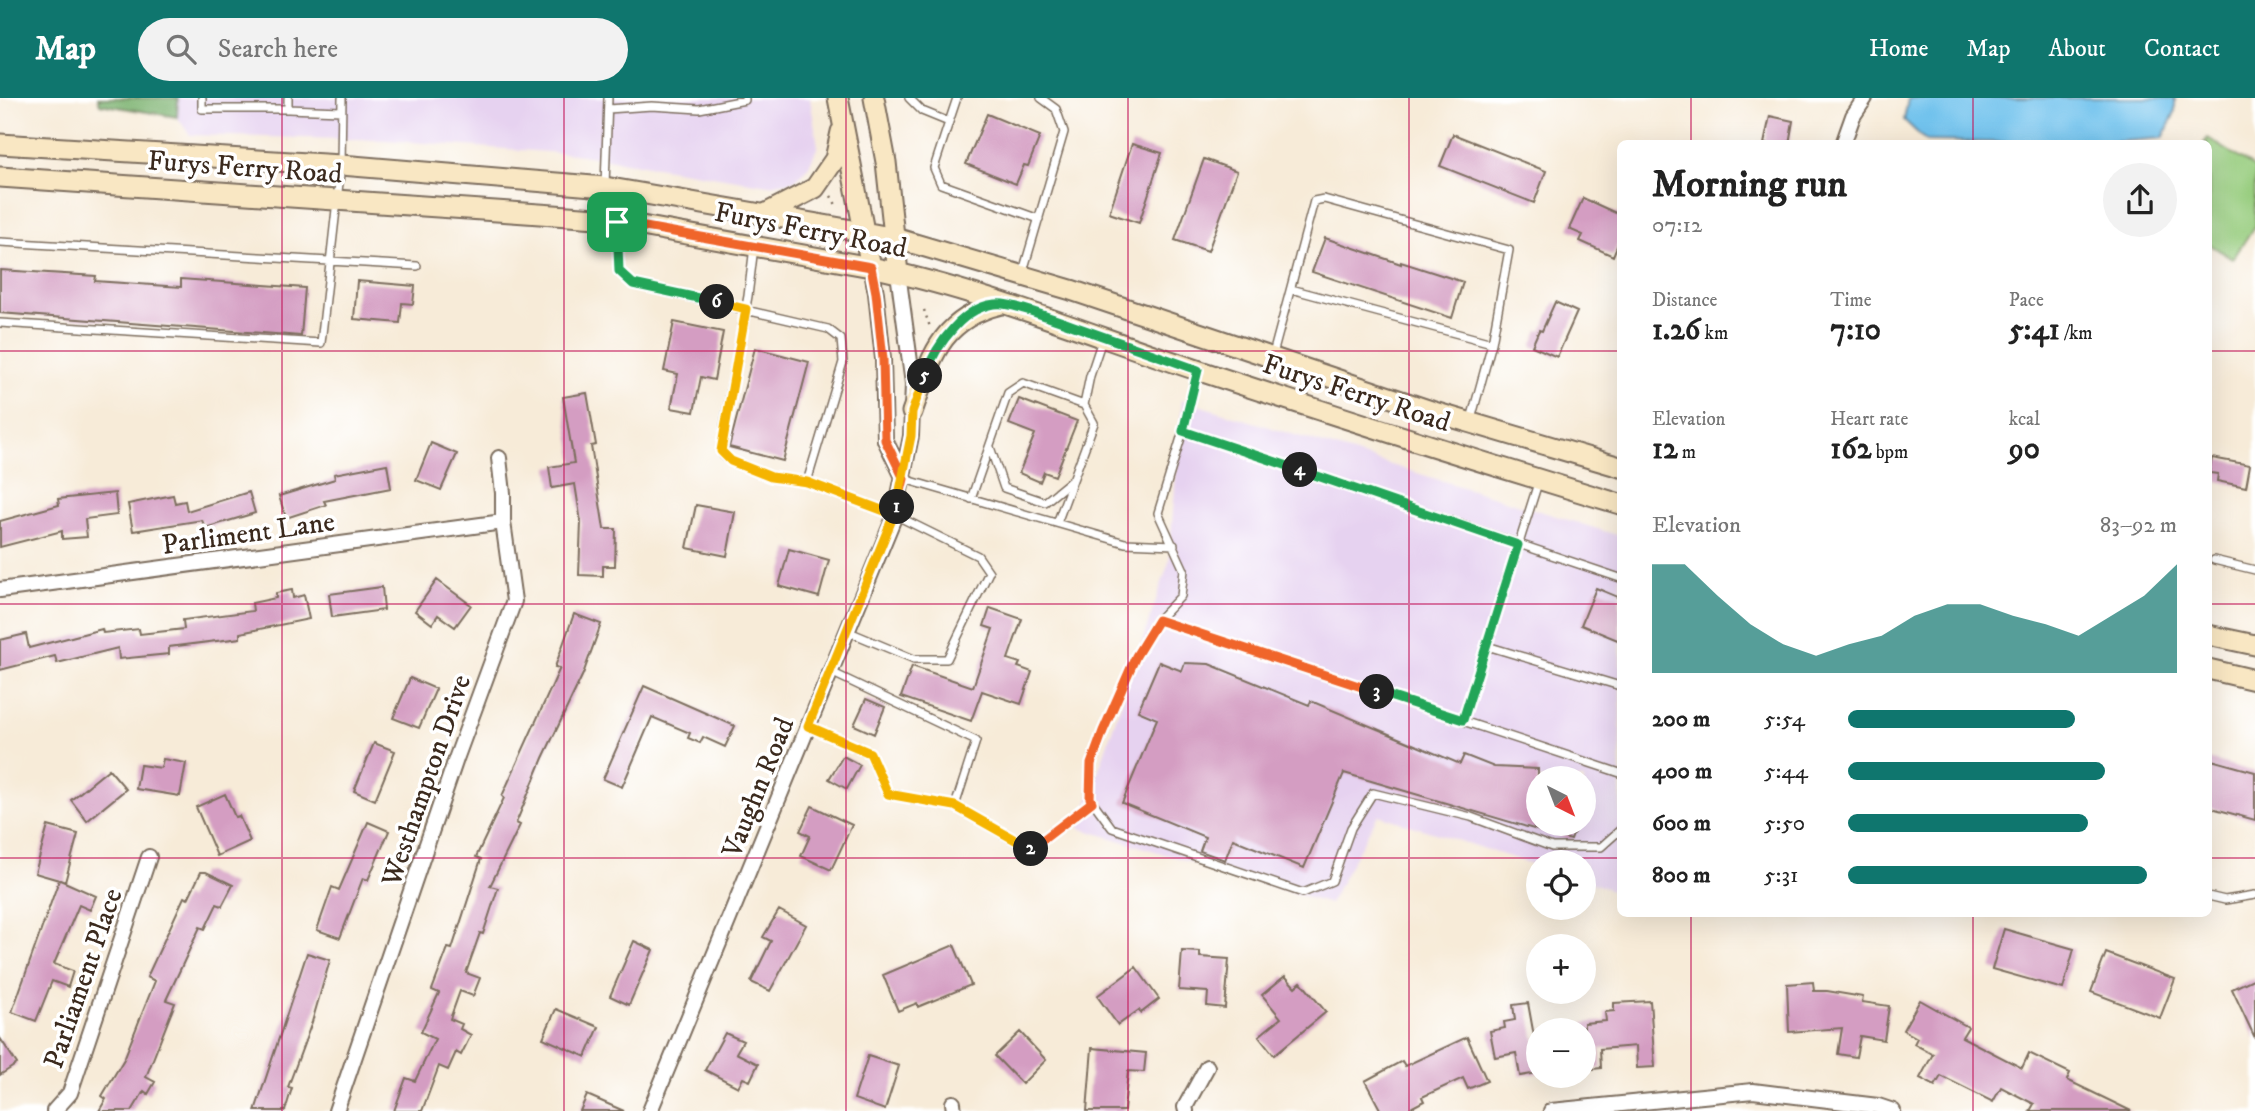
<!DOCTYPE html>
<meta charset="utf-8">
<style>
:root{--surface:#fff;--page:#f2f2f2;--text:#222;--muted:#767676;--accent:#0f766e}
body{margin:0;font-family:"IM FELL DW Pica",serif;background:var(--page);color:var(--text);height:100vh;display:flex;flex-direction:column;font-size:26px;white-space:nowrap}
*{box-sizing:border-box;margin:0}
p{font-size:23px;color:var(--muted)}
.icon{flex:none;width:38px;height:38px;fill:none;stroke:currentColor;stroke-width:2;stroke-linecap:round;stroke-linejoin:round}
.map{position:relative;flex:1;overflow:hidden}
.details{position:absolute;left:1617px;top:42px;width:595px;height:777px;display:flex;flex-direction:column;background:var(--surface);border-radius:10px;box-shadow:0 7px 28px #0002}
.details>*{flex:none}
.needle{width:46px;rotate:138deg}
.controls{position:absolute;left:1526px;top:668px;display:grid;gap:14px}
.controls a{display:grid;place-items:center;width:70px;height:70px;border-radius:50%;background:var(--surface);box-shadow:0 7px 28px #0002;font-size:35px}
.pin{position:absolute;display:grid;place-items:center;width:60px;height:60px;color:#fff;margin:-30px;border-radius:14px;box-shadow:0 4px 10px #0006}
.km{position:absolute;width:35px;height:35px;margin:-18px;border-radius:50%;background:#222;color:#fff;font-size:19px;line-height:35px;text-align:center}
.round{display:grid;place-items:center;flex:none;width:74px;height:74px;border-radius:37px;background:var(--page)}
.overview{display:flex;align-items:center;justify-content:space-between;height:119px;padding:0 35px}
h1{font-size:38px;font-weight:800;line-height:52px}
.figures{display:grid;grid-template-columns:repeat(3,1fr);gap:10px;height:119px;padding:7px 35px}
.figures div{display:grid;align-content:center}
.figures b{font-size:30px;font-weight:800}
.figures small{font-size:19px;font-weight:400}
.figures p{font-size:19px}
.chart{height:196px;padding:14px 35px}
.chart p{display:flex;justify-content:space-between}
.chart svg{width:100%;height:126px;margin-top:7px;fill:var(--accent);opacity:.7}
ul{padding:0 35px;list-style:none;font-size:23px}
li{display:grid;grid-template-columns:112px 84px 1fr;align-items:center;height:52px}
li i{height:18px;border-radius:9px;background:var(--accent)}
header{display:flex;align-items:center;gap:42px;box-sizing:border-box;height:98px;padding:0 35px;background:var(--accent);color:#fff}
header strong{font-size:33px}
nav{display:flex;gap:38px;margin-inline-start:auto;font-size:24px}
.search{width:490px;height:63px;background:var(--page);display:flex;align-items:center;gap:18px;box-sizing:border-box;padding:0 24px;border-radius:38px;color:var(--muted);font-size:26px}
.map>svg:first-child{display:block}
.built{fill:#e6d2f0;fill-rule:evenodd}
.green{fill:#96cc7d;stroke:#687b4e;stroke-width:2}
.forest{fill:#78b06c;stroke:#5a6d45;stroke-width:2}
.water{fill:#71c2ed;stroke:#567686;stroke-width:2}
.building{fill:#d49dc2}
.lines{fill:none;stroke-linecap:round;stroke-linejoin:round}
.service-casing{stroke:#7d6e5f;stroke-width:10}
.minor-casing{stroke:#7d6e5f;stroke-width:18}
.secondary-casing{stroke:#7d6e5f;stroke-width:23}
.path{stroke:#7d6e5f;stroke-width:2.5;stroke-dasharray:2 5;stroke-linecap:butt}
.service{stroke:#fff;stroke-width:7}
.minor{stroke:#fff;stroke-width:14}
.secondary{stroke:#f9e7c3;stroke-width:19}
.split-1-casing{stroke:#fff;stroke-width:14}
.split-2-casing{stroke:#fff;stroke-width:14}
.split-3-casing{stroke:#fff;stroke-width:14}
.split-4-casing{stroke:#fff;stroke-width:14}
.split-5-casing{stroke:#fff;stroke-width:14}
.split-6-casing{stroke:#fff;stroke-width:14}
.split-7-casing{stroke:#fff;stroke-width:14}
.split-1{stroke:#f0652b;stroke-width:9}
.split-2{stroke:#f5b400;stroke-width:9}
.split-3{stroke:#f0652b;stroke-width:9}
.split-4{stroke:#22a559;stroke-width:9}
.split-5{stroke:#22a559;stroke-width:9}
.split-6{stroke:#f5b400;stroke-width:9}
.split-7{stroke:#22a559;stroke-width:9}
.grid{fill:none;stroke:#c2185b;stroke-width:2;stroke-opacity:0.55}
.labels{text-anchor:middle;stroke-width:7;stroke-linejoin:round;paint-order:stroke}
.street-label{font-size:28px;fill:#3b2a1e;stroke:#fff}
</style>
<header>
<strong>Map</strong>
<div class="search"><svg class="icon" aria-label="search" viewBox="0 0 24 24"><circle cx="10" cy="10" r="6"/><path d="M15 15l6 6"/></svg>Search here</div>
<nav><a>Home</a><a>Map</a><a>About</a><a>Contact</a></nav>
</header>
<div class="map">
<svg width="2255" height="1013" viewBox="0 0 2255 1013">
<rect width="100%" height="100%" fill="#fff"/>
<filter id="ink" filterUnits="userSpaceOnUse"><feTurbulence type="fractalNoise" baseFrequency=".0143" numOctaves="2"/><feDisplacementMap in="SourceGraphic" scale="14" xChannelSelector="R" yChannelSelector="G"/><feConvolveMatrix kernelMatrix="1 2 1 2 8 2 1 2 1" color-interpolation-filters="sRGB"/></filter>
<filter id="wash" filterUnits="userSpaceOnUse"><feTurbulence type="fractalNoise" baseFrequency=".00686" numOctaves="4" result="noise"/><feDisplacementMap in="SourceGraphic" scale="28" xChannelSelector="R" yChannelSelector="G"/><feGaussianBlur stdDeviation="1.57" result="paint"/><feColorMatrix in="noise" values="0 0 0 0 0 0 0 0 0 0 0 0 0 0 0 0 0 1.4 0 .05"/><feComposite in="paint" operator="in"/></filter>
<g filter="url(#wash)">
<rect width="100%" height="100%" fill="#f7ebd8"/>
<!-- built -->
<path class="built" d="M178 0H810L818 48 808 70 794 83 768 87 575 56 384 42 190 37 177 19Z
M1182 302 1620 438V795L1584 782V765H1538V768L1378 717 1329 806 1079 730 1169 464ZM1538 681H1584V726H1538Z"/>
<!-- green -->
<path class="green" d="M2208 40 2255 70V127L2233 161 2209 146 2208 46 2204 45Z"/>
<!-- forest -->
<path class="forest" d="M98 0H178L177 19 100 6Z"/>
<!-- water -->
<path class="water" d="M1911 0H2175V14L2163 40 2090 46 1926 43 1904 22 1908 1Z"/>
<g id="blocks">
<!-- building -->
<path class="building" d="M987 16 1040 38 1028 68 1024 67 1016 86 966 66Z
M1770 18 1793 23 1789 46H1764Z
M1453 36 1546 73 1534 105 1440 68Z
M1132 46 1162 55 1139 125 1109 115Z
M1204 61 1237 73 1208 153 1175 142Z
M1583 100 1620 117V141L1613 158 1580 143 1583 137 1569 131Z
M1325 140 1401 166V164L1463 184 1452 220 1312 174Z
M0 172 96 178 95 183 181 189V181L305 190 301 238 0 215Z
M357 183 415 188 413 206 402 205 400 225 354 221Z
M1555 204 1577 214 1557 259 1532 248 1539 232 1542 233Z
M674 224 723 234 714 282 701 279 694 314 671 310 678 276 664 273Z
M755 250 809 264 783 363 729 349Z
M587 295 596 347 591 348 604 431H616L615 468H603V478L579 477 581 424 575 386 552 390 549 369 574 365 563 299Z
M1019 301 1077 323 1055 378 1044 374 1040 384 1019 375 1035 336 1009 326Z
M431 345 457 356 441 392 416 382Z
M2212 360 2250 367 2246 389 2217 383 2218 376 2209 375Z
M387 366 391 390 324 403 326 407 286 420 279 398 335 381 334 376Z
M249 394 255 415 205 430 202 422 133 433 128 406 173 397 175 405 185 403 187 413Z
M115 395 117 417 85 421 87 439 62 441V433L0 449V423L59 407 58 401Z
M696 407 735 414 727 458 687 450Z
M789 451 829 462 819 499 779 488Z
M437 482 471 507 455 529 438 517 432 526 415 513Z
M382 489 384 512 332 519 329 496Z
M1596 490 1620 500V543L1581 527Z
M292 492 293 500 304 497 309 521 240 535V540L169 549V556L119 561 118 550 57 565 55 558 0 572V542L26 536 29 550 102 531 103 535 139 531 140 536 184 531 183 522 253 513 252 505 276 500V495Z
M990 510 1022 521 1008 561 1020 565 1018 569 1032 574 1021 606 982 593 971 623 901 599 912 568 973 589 993 531 984 528Z
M574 516 601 526 583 576 543 660 516 725 520 727 490 788 498 790 483 836 480 835 466 875 480 880 473 898 460 893 450 921 462 926 460 931 471 937 461 957 456 954 448 972 439 968 422 1013H394L406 980 415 983 435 941 421 934 439 895 432 892 448 850 452 851 481 761 476 759 504 700 502 698 560 570 555 569Z
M1159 564 1182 573 1185 565 1209 566 1309 607 1311 603 1460 666 1464 657 1494 669 1538 671V726H1577L1571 742 1344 675 1304 770 1233 741 1225 762 1200 753 1205 739 1122 705 1157 621 1138 613Z
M410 580 436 591 419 630 393 620Z
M644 588 735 628 725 649 703 639 700 645 688 640 690 635 652 619 622 689 603 681Z
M866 601 885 609 874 636 854 627Z
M374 645 395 653 375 702 354 693Z
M843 658 860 667 847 691 829 681Z
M163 661 186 665 180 698 136 691 140 667 161 670Z
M2208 661 2255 674V722L2208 709Z
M109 671 126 691 87 723 71 702Z
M225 696 235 719 239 718 250 743 217 758 196 709Z
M812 708 852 727 831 772 801 758 810 738 800 733Z
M368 724 389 733 368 782 363 780 340 840 317 832 332 789 339 792Z
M48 728 78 736 65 784 60 782 96 798 90 812 79 807 54 866 73 873 68 889 52 883 36 923 12 914 59 782 35 775Z
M201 774H206L233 787 222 808 217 806 205 831 200 829 166 902 175 905 146 979 155 984 148 996 144 993 132 1013H99L106 1001 102 998 124 961 155 883 147 879 184 799 188 801Z
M779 812 806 827 770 893 751 884 771 843 763 839Z
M2004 831 2074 851 2063 891 1992 871Z
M634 843 653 852 629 907 610 898Z
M954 847 971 887 918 909 917 905 898 913 883 877Z
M1182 853 1200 854V859L1229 861 1225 910 1207 908 1208 894 1179 892Z
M307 855 330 862 312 924 288 989 292 990 285 1013H255Z
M2106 855 2175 881 2160 920 2091 894Z
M1136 869 1159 901 1141 915 1139 912 1118 927 1097 898Z
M1285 878 1295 889 1301 884 1326 914 1274 957 1259 938 1281 920 1262 897Z
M2255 880V940L2232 891Z
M1813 884 1814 893H1827L1863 899 1862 904 1889 908 1884 942 1860 938 1856 959 1838 956 1842 930 1789 934 1787 886Z
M1920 902 1968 929 1962 939 2022 970 2029 955 2070 975 2067 982 2131 1013H2030L2034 1006 2001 989 1993 1004 1941 978 1935 988 1920 980 1933 956 1914 946 1917 940 1903 932Z
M1650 903 1655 969 1637 970 1636 948 1600 951 1601 970 1584 972V925L1606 923 1605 914 1614 913V905Z
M1528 905 1538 960V975L1520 978 1516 955 1495 959 1490 933 1505 930 1504 924 1515 922 1513 907Z
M556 911 599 929 586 959 543 940Z
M1020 934 1046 962 1022 986 995 958Z
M725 935 743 943 736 955 758 966 750 983 743 980 738 989 705 972Z
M1467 939 1487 983 1468 991 1463 980 1422 999 1424 1003 1405 1013H1381L1365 983 1402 963 1405 968Z
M0 940 17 966 0 977Z
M1092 950 1146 955 1144 974 1128 973 1124 1013H1087Z
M868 958 899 968 885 1012 854 1001Z
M587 997 624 1013H580Z"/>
</g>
</g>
<g filter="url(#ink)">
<use href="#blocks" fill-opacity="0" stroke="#7d6e5f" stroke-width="2"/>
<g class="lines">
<!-- service casing -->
<g class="service-casing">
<path id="service" d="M202 0V11H288
M288 0V11L341 13
M909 0 922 13 949 24 934 70 941 86 1039 121
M608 11 652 8 699 11 745 2V0
M949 24 957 0
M605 88 608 0
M617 124 619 173 633 186 828 231 841 241 843 264 807 384
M0 144 417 168
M754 149 748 198 724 329 723 357 731 363 771 379 805 383 895 417 978 458 989 474 947 561H914L847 533
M1022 177 1064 34 1056 11 1041 0
M1291 191 1492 245
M0 225 321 245 341 67 342 0
M1272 260 1314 103 1324 101 1509 152 1492 245 1470 325
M1198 273 1183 333 1158 415 1184 472 1181 498 1158 522 1136 558 1103 633 1091 666 1090 700 1112 730 1303 795 1332 783 1351 730 1373 695 1471 719 1552 749H1601L1620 732
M1183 333 1620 480
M990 349 1004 390 1045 404 1072 382
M904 381 1125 445 1174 447
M971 401 1008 295 1023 285 1084 307
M1057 425 1094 325 1084 307 1090 278 1102 242
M2214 462 2255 472
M1158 522 1620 675
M1487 548 1620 588
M831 574 976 643 955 708 1030 752 1092 704
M1463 622 1539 382
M808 628 869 655 888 696 955 708
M2208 798 2225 802 2255 797"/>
</g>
<!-- minor casing -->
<g class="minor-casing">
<path id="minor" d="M1843 46 1853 18 1865 0
M871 169 876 195 883 261 885 342 904 381
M0 492 503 424
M953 1005 954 1013
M54 1013 70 995 149 759
M336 1013 456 661 514 503 503 424V395L499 360
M650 1013 895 417 911 338 913 286 898 175
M1186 1013 1185 1009 1207 969
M1551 1013 1753 993 1878 1008 1893 1013"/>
</g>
<!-- secondary casing -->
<g class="secondary-casing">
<path id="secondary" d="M838 0 871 169
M874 0 886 64 898 175
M0 46 341 67 605 89 864 134 895 140 1071 192 1431 313 1620 369
M0 79 597 120 871 169C984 193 1091 237 1200 273 1340 319 1480 364 1620 406
M765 116 815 90 835 61 841 34
M912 314C931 261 939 221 1001 206
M2208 537 2255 547
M2208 571 2255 582"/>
</g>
<!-- path -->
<path class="path" d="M831 98 838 110
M924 212 930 229"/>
<!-- service -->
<use href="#service" class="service"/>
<!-- minor -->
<use href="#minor" class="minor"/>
<!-- secondary -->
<use href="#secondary" class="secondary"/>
</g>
</g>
<g class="lines" filter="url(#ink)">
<!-- split-1 casing -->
<g class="split-1-casing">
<path id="split-1" d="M617 124 871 169 876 195 883 261 885 342 904 381 897 409"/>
</g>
<!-- split-2 casing -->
<g class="split-2-casing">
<path id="split-2" d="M897 409 808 628 870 655 888 696 955 708 1031 751"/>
</g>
<!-- split-3 casing -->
<g class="split-3-casing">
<path id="split-3" d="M1031 751 1092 704 1090 700 1091 666 1103 633 1136 558 1158 522 1377 594"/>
</g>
<!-- split-4 casing -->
<g class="split-4-casing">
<path id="split-4" d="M1300 372 1518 447 1463 622 1377 594"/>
</g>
<!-- split-5 casing -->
<g class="split-5-casing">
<path id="split-5" d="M925 278C935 248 966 203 1003 206 1021 208 1053 221 1071 227 1113 242 1156 257 1198 272L1183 333 1300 372"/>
</g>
<!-- split-6 casing -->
<g class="split-6-casing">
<path id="split-6" d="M717 204 746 211 721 353 731 363 771 379 807 384 895 417 911 338 912 314 925 278"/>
</g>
<!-- split-7 casing -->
<g class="split-7-casing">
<path id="split-7" d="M617 124 619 173 633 186 717 204"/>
</g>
<!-- split-1 -->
<use href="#split-1" class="split-1"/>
<!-- split-2 -->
<use href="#split-2" class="split-2"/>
<!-- split-3 -->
<use href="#split-3" class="split-3"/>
<!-- split-4 -->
<use href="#split-4" class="split-4"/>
<!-- split-5 -->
<use href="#split-5" class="split-5"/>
<!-- split-6 -->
<use href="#split-6" class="split-6"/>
<!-- split-7 -->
<use href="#split-7" class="split-7"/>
</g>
<!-- grid -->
<path class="grid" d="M282 0V1013M564 0V1013M846 0V1013M1128 0V1013M1409 0V1013M1691 0V46M1973 0V46M0 253H1620M2208 253H2255M0 506H1620M2208 506H2255M0 760H1620M2208 760H2255M1691 816V1013M1973 816V1013"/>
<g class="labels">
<!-- street labels -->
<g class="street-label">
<text transform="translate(245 68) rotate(4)" y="10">Furys Ferry Road</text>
<text transform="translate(811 131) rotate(11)" y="10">Furys Ferry Road</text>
<text transform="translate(1357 294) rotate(18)" y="10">Furys Ferry Road</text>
<text transform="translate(248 434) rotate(-8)" y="10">Parliment Lane</text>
<text transform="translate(425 682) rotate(-71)" y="10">Westhampton Drive</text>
<text transform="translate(757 689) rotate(-68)" y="10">Vaughn Road</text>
<text transform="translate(82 880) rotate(-71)" y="10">Parliament Place</text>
</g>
</g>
</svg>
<div class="controls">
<a><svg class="needle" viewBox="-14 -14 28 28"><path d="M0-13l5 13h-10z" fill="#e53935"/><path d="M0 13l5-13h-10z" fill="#767676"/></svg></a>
<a><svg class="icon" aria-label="locate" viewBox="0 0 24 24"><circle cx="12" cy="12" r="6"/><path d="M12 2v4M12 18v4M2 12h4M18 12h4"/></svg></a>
<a>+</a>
<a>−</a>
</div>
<div class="pin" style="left:617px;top:124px;background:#1e9e55"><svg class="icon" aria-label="arrive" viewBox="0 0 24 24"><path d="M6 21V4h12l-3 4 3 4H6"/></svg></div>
<b class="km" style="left:897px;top:409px">1</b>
<b class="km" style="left:1031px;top:751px">2</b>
<b class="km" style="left:1377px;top:594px">3</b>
<b class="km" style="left:1300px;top:372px">4</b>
<b class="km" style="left:925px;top:278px">5</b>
<b class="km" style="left:717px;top:204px">6</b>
<section class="details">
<div class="overview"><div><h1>Morning run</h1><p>07:12</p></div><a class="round"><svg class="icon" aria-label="share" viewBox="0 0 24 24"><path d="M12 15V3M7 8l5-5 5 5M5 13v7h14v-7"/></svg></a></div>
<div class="figures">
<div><p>Distance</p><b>1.26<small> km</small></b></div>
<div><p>Time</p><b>7:10</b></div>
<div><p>Pace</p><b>5:41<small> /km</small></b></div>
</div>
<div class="figures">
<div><p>Elevation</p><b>12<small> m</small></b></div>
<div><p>Heart rate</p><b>162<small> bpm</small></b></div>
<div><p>kcal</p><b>90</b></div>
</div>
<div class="chart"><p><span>Elevation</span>83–92 m</p>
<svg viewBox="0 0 160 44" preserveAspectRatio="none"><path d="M0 44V6L10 6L20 17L30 27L40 34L50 38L60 34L70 31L80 24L90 20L100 20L110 24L120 27L130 31L140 24L150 17L160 6V44z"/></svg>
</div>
<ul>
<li><b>200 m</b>5:54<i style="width:69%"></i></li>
<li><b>400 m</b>5:44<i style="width:78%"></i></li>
<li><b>600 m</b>5:50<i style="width:73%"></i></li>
<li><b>800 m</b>5:31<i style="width:91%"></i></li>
</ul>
</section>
</div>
